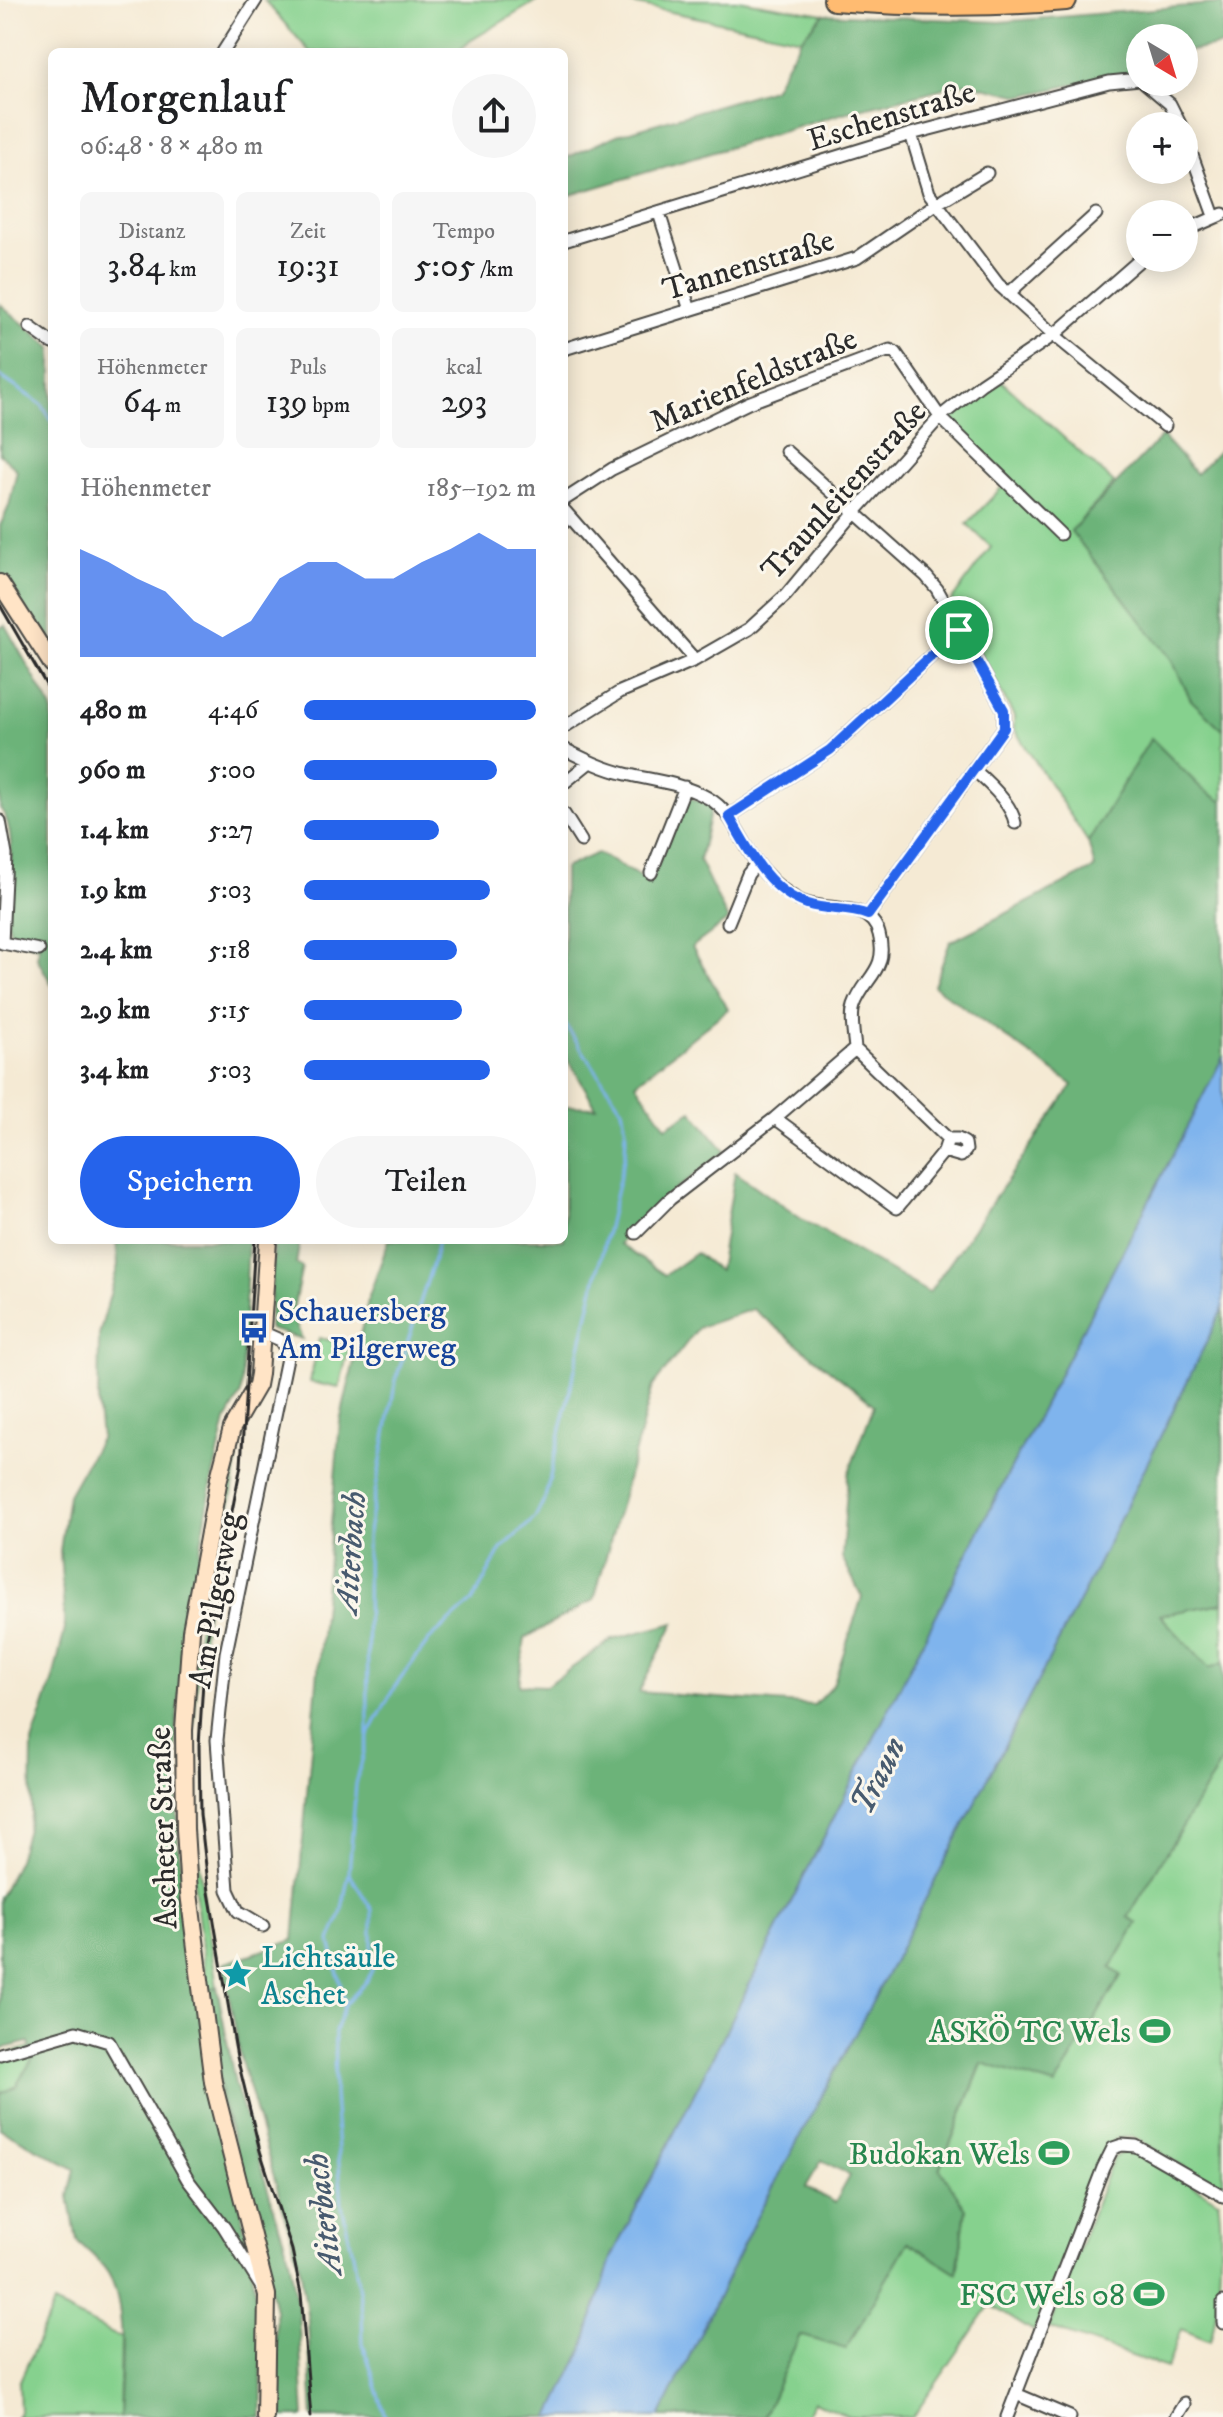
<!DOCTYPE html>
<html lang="de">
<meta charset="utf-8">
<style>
:root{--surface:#fff;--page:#f6f6f6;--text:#202124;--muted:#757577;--accent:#2563eb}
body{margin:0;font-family:"IM FELL DW Pica",serif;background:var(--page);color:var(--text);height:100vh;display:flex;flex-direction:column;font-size:30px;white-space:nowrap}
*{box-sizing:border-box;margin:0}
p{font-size:26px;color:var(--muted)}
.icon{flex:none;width:44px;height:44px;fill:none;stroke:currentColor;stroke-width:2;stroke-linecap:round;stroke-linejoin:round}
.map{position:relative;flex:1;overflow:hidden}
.details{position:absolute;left:48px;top:48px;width:520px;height:1196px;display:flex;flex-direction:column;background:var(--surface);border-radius:12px;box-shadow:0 4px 20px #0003}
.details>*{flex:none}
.needle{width:52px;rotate:142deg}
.controls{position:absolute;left:1126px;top:24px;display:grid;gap:16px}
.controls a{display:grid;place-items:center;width:72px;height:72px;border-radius:50%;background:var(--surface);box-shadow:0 4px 20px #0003;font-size:40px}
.pin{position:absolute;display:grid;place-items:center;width:68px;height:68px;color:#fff;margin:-34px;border:4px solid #fff;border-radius:50%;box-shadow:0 2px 8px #0007}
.round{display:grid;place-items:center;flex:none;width:84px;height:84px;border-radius:42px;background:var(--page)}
.head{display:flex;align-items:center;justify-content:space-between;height:136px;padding:0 32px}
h1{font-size:44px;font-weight:600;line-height:60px}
.metrics{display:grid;grid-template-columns:repeat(3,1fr);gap:12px;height:136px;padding:8px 32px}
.metrics div{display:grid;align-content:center;border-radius:12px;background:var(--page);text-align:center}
.metrics b{font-size:34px;font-weight:600}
.metrics small{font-size:22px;font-weight:400}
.metrics p{font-size:22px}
.chart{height:224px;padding:16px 32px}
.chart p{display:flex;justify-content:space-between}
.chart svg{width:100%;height:144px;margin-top:8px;fill:var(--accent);opacity:.7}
.button{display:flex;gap:16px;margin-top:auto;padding:16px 32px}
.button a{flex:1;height:92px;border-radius:48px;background:var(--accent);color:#fff;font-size:32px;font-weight:600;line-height:92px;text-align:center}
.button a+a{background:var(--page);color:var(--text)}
ul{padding:0 32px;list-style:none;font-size:26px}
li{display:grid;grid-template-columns:128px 96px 1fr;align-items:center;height:60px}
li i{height:20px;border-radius:10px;background:var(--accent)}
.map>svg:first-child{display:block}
.green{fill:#86d18e;stroke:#587e5c;stroke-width:2}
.forest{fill:#6cb379;stroke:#4c6f52;stroke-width:2;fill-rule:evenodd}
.water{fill:#7fb4ed;stroke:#55708c;stroke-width:2}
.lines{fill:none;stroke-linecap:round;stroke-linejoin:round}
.stream{stroke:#7fb4ed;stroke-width:3}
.street-casing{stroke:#494844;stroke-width:15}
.secondary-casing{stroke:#494844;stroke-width:20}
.highway-casing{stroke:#494844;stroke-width:24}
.street{stroke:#fff;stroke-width:11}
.secondary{stroke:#ffe4c6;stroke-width:16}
.highway{stroke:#ffbb71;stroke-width:20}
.rail{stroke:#2b2b2b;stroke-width:3}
.route-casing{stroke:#fff;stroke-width:16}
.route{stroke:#2563eb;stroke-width:10}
.labels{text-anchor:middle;stroke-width:6;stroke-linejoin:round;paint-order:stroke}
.street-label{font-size:32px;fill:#2b2b2b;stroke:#fbf7ec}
.transit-label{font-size:32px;fill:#164399;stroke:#fbf7ec;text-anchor:start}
.culture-label{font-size:32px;fill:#0d838f;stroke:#fbf7ec;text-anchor:start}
.leisure-label{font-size:32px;fill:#27864d;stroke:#fbf7ec;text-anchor:end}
.water-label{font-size:34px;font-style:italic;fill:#485b6f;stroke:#fbf7ec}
</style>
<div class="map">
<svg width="1223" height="2417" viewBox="0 0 1223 2417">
<rect width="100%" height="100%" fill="#fbf7ec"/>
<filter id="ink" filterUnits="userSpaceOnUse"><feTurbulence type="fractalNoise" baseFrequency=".0125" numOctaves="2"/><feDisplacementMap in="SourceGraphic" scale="16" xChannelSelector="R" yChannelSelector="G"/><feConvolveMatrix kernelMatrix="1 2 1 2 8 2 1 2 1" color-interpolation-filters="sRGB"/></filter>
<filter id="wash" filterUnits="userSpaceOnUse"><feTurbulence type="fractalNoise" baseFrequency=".006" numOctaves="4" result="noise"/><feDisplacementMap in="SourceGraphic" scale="32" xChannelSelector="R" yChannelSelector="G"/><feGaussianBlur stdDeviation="1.8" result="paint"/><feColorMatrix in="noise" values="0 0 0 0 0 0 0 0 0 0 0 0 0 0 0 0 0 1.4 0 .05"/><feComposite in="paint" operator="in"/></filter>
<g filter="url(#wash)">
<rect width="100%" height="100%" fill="#f5ead4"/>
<!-- green -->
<path class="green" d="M264 0H538L470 41 458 52H310Z
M613 0H737L824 14 801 39Z
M999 379 1114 483 1071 531 1172 660 1191 700 1223 730V802L1202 789 1151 738 1088 842 1014 729V716L951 601 991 547 967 524 1005 484 945 420 972 397Z
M319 1338 350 1344 339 1388 310 1382Z
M238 1434C237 1506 210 1577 201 1649 194 1708 189 1772 195 1831 200 1883 210 1936 217 1987L207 1989 193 1874 190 1732 196 1642 230 1451Z
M1223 1603V1663L1209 1669 1160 1615Z
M1223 1759V2190L1132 2136 1115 2139 1073 2231 1034 2332 990 2305 913 2417H849L814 2402 805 2417H763L800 2334 846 2348 908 2242 957 2273 966 2209 940 2170 983 2062 1054 2085 1121 1976 1111 1968 1137 1923 1128 1917Z
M30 2047 33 2058 16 2086 0 2094V2055Z
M1124 2151 1140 2152 1218 2201C1223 2228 1220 2311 1210 2341L1181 2329 1167 2368 1049 2328 1113 2158Z
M54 2304 121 2338 119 2417H16L20 2412 19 2383Z"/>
<!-- forest -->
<path class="forest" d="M1223 3V45L1184 52V38H1140V74L1108 77 1021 96 965 83 844 113 564 197V159L617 135 773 89 801 39 824 14 1000 22Z
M0 304 52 348V651L0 573V526L9 506 17 470 0 454Z
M1162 436 1196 474 1223 446V730L1191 700 1172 660 1071 531Z
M5 625 52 709V985L37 958 39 946 13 940C11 932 7 923 7 915 7 884 20 834 0 808V628Z
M1151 738 1202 789 1223 802V1057L985 1519 612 2256 583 2349 550 2417H313L308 2321 301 2272 242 2064 223 1964 294 1940 340 1422 369 1296 389 1240H564V1106L596 1107 564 1052V868L597 853 650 882 687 797 712 805 699 860 728 920 692 947 728 1009 636 1083 666 1127 692 1111 725 1151 669 1195 619 1244 665 1275 696 1253 719 1271 735 1172 800 1218 929 1293 1073 1085 934 986 950 942 1095 868 1088 842ZM753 1309 874 1405 848 1475 842 1557 862 1597 833 1685 814 1705 639 1692 674 1623 613 1639 546 1686 519 1685 525 1638 594 1600 653 1386 699 1327Z
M116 1240H248L241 1394 226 1421 213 1476 186 1630 176 1727 178 1846 261 2323 262 2417H119C121 2379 128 2305 108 2273 100 2260 88 2251 77 2241L69 2196 75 2169 0 2129V2094L16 2086 33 2058 29 2042 0 2049V1897L18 1860 31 1815 32 1743 53 1679 65 1629 60 1551 68 1495 101 1437 98 1410 99 1335 118 1265Z
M274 1240H300L296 1264 302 1267 292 1314 302 1339 269 1329Z
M1223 1308V1603L1160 1615 1209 1668 1223 1663V1759L1128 1917 1137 1923 1111 1968 1121 1975 1055 2086 982 2063 940 2169 966 2209 957 2273 908 2242 846 2349 800 2335 763 2417H660L753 2224 876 1995 1095 1570ZM822 2160 850 2176 835 2203 806 2187Z
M217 1987 235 2084 289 2257 298 2309 304 2417H276L275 2310 263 2254 222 2098 207 1989Z"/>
<!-- water -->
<path class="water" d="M1223 1057V1308L1095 1570 876 1995 753 2224 660 2417H550L583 2349 612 2256 985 1519Z"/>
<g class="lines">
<!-- stream -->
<path class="stream" d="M0 376 42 405 52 421
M369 1734 394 1688 429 1640 473 1601 501 1549 535 1518 545 1498 625 1154 626 1131 622 1109 564 1023
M347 2002 367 1981 372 1970V1910L349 1873
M386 2417 363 2344 362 2311 354 2258 342 2206 334 2094 335 2031 345 2003 330 1941 341 1914 349 1873 356 1784 368 1737 367 1537 396 1379 434 1259 438 1240"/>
</g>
</g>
<g filter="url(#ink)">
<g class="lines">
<!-- street casing -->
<g class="street-casing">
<path id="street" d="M223 52 256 0
M1144 82 1170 104 1181 126
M1184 133 1214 216
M911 134 929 193 998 284 1054 335 1165 426
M659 213 690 310
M1184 231 1223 214
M564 241 911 134 1109 82 1140 79
M1008 294 1096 214
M30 327 52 343
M564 349 857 258 936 204 987 173
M786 451 926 576 937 589 1004 710V728L868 915
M564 500 612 469 748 403 890 350 896 353 940 417 1060 534
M564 510 695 660
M564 727 620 692 695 660 749 629 786 595 854 513 940 417 981 384 1054 335 1142 258
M564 749C584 759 604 769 626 774 654 781 682 783 708 798 732 811 740 839 755 860 765 875 780 889 795 898 821 915 869 897 879 934 889 971 864 977 854 1006 850 1018 854 1036 855 1049L775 1118 670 1199 636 1233
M974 770C988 782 1012 804 1015 823
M564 783 590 762
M564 814 581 841
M729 816 830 750 959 630
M0 821 6 855 2 943
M651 873 685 787
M728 923 748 874 757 863
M2 943 39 950
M775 1118 897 1208 944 1151 948 1139 855 1049
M944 1151 961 1156 966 1150 965 1143 958 1139H948
M262 1332 280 1340 288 1353 226 1653 217 1740 228 1890 238 1911 263 1926
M0 2054 76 2032 109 2042 188 2180 224 2227 262 2288
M1223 2302V2323
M1016 2394 1070 2417
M1007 2417 1103 2168 1113 2148 1122 2145 1136 2146 1223 2196
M1176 2417 1184 2404"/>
</g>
<!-- secondary casing -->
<g class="secondary-casing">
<path id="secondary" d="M0 583 52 664
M265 2417 267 2295 213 2082 189 1893 185 1829 184 1730 191 1631 219 1478 232 1428 257 1385 259 1374 268 1240"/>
</g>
<!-- highway casing -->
<g class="highway-casing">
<path id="highway" d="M834 0C911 6 988 7 1066 0"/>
</g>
<!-- street -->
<use href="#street" class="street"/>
<!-- secondary -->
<use href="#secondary" class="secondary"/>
<!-- highway -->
<use href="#highway" class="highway"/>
<!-- rail -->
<path class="rail" d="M0 605 52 695
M255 1240 241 1465 205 1650 199 1745 200 1814 209 1892 237 2057 260 2151 292 2250 301 2294 311 2417"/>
</g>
</g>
<g class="lines" filter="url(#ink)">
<!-- route casing -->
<g class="route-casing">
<path id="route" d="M959 630 1004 710V728L868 915C848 907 827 911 807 904 768 891 748 849 729 816L830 750Z"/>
</g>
<!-- route -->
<use href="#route" class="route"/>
</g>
<!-- icons -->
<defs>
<g id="bus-bare" transform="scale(2.4)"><path d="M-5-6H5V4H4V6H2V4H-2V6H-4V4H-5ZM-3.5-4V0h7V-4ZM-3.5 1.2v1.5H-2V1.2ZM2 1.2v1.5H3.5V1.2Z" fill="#1a4fb4" stroke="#fbf7ec" stroke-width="2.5" paint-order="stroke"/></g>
<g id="sight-bare" transform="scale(2.4)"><path d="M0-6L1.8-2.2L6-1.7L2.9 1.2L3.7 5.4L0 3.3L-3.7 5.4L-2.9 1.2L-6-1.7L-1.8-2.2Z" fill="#0f9aa8" stroke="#fbf7ec" stroke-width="2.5" paint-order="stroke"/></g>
<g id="stadium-bare" transform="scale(2.4)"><path d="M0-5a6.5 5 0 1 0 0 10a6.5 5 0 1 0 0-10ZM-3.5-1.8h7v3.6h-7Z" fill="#2e9e5b" stroke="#fbf7ec" stroke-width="2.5" paint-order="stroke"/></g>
</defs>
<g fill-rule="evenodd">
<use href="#bus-bare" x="254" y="1328"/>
<use href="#sight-bare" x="237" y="1974"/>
<use href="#stadium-bare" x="1155" y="2031"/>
<use href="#stadium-bare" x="1054" y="2153"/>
<use href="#stadium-bare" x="1149" y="2294"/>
</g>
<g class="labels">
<!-- street labels -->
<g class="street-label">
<text transform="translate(891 115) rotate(-17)" y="11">Eschenstraße</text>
<text transform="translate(748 264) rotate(-17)" y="11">Tannenstraße</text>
<text transform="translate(753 379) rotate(-23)" y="11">Marienfeldstraße</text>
<text transform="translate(843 490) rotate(-48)" y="11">Traunleitenstraße</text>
<text transform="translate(214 1600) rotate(-80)" y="11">Am Pilgerweg</text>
<text transform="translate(162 1828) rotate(-92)" y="11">Ascheter Straße</text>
</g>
<!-- transit labels -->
<g class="transit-label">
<text x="278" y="1321">Schauersberg<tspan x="278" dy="37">Am Pilgerweg</tspan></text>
</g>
<!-- culture labels -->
<g class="culture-label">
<text x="261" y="1967">Lichtsäule<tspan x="261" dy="37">Aschet</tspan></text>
</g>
<!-- leisure labels -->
<g class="leisure-label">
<text x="1131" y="2042">ASKÖ TC Wels</text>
<text x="1030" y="2164">Budokan Wels</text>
<text x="1125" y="2305">FSC Wels 08</text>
</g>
<!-- water labels -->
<g class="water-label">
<text transform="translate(349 1552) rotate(-86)" y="12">Aiterbach</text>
<text transform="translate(877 1775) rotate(-63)" y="12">Traun</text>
<text transform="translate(322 2214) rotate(-97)" y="12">Aiterbach</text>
</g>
</g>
</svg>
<div class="controls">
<a><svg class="needle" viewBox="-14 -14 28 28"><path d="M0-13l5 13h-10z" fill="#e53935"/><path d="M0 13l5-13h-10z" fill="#757577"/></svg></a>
<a>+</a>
<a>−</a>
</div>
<div class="pin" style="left:959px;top:630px;background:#1e9e55"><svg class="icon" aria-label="arrive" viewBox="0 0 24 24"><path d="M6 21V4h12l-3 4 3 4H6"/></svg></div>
<section class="details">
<div class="head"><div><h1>Morgenlauf</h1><p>06:48 · 8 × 480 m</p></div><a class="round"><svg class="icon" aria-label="share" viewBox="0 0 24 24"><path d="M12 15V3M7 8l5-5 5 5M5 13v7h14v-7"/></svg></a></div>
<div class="metrics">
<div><p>Distanz</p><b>3.84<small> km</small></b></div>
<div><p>Zeit</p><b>19:31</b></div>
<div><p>Tempo</p><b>5:05<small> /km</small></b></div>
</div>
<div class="metrics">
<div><p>Höhenmeter</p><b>64<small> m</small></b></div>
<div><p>Puls</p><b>139<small> bpm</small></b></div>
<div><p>kcal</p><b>293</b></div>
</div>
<div class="chart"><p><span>Höhenmeter</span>185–192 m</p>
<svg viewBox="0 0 160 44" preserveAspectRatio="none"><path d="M0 44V11L10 15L20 20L30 24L40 33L50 38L60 33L70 20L80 15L90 15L100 20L110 20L120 15L130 11L140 6L150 11L160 11V44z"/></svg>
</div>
<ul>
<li><b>480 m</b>4:46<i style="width:100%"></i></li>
<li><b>960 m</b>5:00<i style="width:83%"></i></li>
<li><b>1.4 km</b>5:27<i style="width:58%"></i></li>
<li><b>1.9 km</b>5:03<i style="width:80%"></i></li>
<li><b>2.4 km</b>5:18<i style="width:66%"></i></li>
<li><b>2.9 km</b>5:15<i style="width:68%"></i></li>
<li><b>3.4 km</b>5:03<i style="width:80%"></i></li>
</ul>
<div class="button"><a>Speichern</a><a>Teilen</a></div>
</section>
</div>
